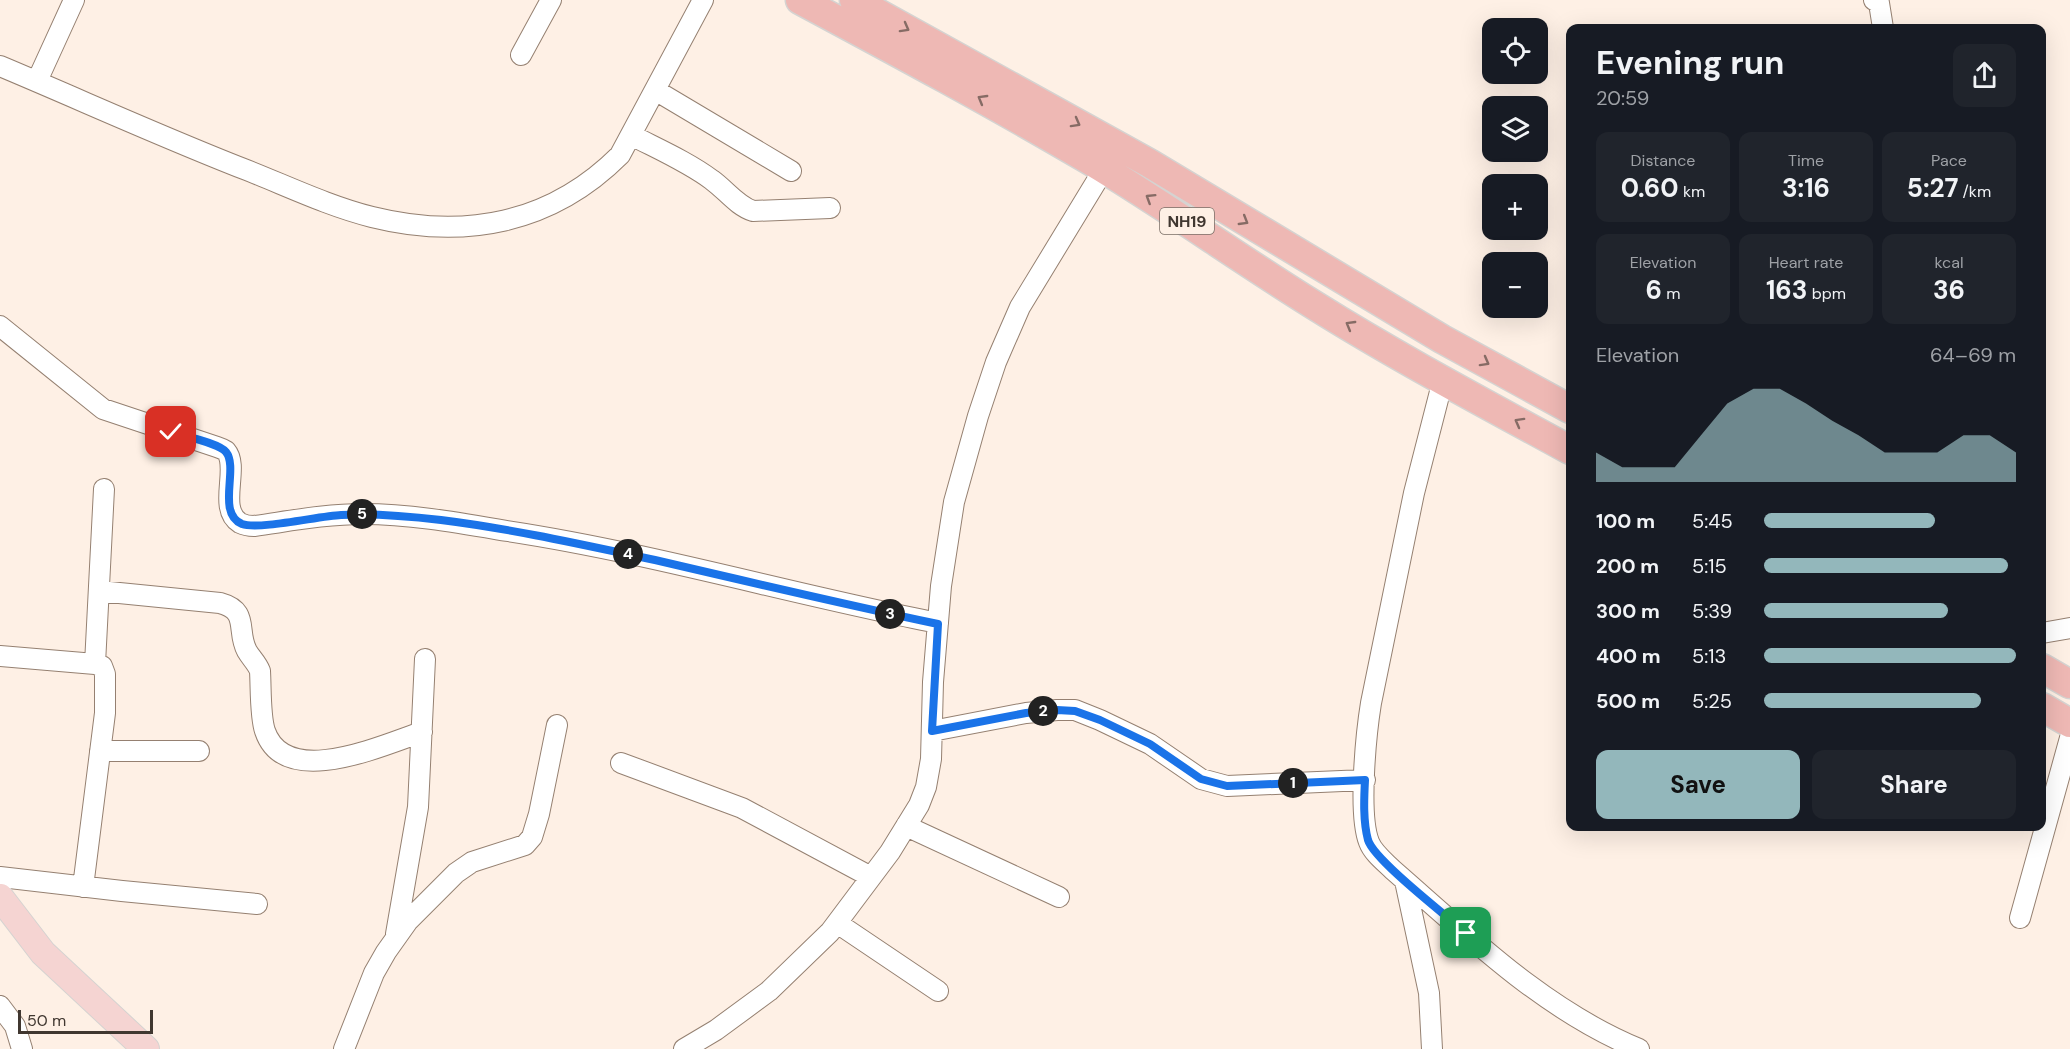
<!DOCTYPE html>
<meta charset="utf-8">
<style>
:root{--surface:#171b24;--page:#20242c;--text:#f1f3f6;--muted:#9ea1a6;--accent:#93b7bb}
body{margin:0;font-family:"DM Sans",sans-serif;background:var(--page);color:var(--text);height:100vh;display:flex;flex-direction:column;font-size:22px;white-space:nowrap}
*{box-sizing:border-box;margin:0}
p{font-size:20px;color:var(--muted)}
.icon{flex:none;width:33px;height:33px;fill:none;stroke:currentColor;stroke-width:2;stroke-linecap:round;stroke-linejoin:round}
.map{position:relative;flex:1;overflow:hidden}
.side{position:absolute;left:1566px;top:24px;width:480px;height:807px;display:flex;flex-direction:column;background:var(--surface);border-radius:12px;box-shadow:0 6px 24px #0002}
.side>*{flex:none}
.fabs{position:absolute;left:1482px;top:18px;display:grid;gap:12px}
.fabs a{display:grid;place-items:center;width:66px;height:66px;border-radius:12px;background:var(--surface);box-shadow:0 6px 24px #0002;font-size:30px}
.scale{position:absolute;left:18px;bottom:15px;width:135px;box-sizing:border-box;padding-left:6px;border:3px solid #403730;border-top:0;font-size:16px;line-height:21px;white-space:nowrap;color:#403730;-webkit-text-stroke:4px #fef0e5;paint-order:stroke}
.pin{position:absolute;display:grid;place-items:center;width:51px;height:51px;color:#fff;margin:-26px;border-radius:12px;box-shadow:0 3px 9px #0006}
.km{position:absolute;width:30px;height:30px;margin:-15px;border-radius:50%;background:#222;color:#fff;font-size:16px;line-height:30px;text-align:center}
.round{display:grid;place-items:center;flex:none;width:63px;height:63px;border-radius:12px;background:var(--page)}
.head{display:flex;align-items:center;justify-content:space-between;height:102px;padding:0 30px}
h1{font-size:33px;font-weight:700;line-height:45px}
.stats{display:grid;grid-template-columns:repeat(3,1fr);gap:9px;height:102px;padding:6px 30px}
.stats div{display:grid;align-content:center;border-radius:12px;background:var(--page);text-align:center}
.stats b{font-size:26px;font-weight:700}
.stats small{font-size:16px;font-weight:400}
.stats p{font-size:16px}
.chart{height:168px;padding:12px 30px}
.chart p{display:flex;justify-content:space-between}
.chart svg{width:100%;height:108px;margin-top:6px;fill:var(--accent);opacity:.7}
.button{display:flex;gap:12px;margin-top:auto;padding:12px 30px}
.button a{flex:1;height:69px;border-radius:12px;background:var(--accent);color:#111;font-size:24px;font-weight:700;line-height:69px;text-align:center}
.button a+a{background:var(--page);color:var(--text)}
ul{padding:0 30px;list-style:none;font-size:20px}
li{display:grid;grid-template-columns:96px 72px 1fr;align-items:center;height:45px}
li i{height:15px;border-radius:8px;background:var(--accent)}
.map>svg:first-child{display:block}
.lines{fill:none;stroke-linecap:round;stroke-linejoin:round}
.minor-casing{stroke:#958071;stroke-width:22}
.major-casing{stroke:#d5d3d1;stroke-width:28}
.highway-casing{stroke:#d5d3d1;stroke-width:31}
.minor{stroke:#fff;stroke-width:20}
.major{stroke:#f5d4d2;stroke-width:26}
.highway{stroke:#eeb8b4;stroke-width:28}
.oneway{stroke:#866b65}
.route-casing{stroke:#fff;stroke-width:12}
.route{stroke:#1a73e8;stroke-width:8}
.labels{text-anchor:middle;stroke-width:6;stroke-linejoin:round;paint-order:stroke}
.shield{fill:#fef0e5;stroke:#796e66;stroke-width:1.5}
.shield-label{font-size:16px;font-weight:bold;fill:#403730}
</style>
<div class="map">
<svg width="2070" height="1049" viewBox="0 0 2070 1049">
<rect width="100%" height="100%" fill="#fef0e5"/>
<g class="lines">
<!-- minor casing -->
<g class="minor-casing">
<path id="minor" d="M1874 0 1879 3 1883 28
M521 55 551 0
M0 66C81 100 162 137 244 169 285 185 328 206 372 217 464 240 551 224 620 155L703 0
M37 81 74 0
M655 90 791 171
M631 135C658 149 688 162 712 180 726 190 737 206 753 211L830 208
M0 326 103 409 217 447C220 448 223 449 226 451 240 467 217 509 240 523 244 525 250 526 254 526 290 521 326 514 363 514 411 514 460 523 507 531 652 553 794 595 938 623
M1443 380 1414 493 1371 703C1366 734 1358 814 1369 842 1373 853 1385 862 1393 870 1470 937 1544 1010 1639 1049
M99 591 220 603C250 611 236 631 247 651 251 658 257 663 260 671 261 687 260 717 265 731 285 790 383 745 422 732
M2042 633 2070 628
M0 656 95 664 102 666 105 674V713L83 887
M95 664 104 489
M932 731 1026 713 1057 710H1075L1100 720 1150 744 1201 779 1227 786 1365 780
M100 751H199
M621 763 742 808 871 877
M906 826 1059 897
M0 877 122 891 257 904
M1405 881 1429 993 1432 1049
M2020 918 2070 738
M837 923 938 991
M396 934 418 807 425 659
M0 1006 15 1026 22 1049
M344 1049 374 973 386 952 408 921 456 873 472 862 525 845 532 837 539 814 557 725
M684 1049 716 1030 769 991 830 932 890 852 919 805 926 787 931 759 933 682 941 586 954 502 978 416 996 362 1020 307 1104 169"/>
</g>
<!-- major casing -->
<g class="major-casing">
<path id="major" d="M0 897 43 953 146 1049"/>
</g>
<!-- highway casing -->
<g class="highway-casing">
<path id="highway" d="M800 0C897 52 994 104 1089 160 1166 206 1238 258 1314 305 1397 357 1484 403 1570 450
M854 0 1149 163 1442 339 1570 409
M2042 668 2070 684
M2042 707 2070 723"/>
</g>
<!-- minor -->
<use href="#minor" class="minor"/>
<!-- major -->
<use href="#major" class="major"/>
<!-- highway -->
<use href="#highway" class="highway"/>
</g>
<!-- one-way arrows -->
<defs><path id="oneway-chevron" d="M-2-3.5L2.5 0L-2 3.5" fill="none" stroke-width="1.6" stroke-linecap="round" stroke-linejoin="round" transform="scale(1.5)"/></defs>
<g class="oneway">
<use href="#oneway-chevron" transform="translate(905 28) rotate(29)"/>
<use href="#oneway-chevron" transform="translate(982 99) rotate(-150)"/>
<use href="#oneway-chevron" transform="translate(1076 123) rotate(29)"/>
<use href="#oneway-chevron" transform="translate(1150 198) rotate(-148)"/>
<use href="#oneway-chevron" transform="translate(1244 221) rotate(31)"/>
<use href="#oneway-chevron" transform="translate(1350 325) rotate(-150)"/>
<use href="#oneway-chevron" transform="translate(1485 362) rotate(29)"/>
<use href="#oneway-chevron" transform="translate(1519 422) rotate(-151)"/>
</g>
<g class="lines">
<!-- route casing -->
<g class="route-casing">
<path id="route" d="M171 432C183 436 219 443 226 452 239 468 216 513 242 524 259 530 319 516 341 515 374 513 408 516 441 520 513 529 584 545 655 560 749 582 843 604 938 624L932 731 1026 713 1057 710 1075 711 1100 720 1150 744 1201 779 1227 786 1365 780C1364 799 1363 821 1368 840 1374 860 1447 916 1466 933"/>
</g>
<!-- route -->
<use href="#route" class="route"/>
</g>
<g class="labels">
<!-- shield labels -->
<rect class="shield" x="1160" y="208" width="54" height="26" rx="4.5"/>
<g class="shield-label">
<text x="1187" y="227">NH19</text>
</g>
</g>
</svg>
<div class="fabs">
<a><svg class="icon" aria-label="locate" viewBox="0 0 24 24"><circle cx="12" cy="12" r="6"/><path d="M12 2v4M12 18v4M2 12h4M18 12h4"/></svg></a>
<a><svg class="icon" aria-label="layers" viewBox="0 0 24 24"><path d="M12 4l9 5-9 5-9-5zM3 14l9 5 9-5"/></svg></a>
<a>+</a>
<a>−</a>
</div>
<div class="scale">50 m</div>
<div class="pin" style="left:1466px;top:933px;background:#1e9e55"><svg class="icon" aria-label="arrive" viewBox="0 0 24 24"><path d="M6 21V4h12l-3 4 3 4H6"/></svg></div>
<div class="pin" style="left:171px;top:432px;background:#d93025"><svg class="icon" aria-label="check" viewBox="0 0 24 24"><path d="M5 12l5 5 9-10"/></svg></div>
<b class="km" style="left:1293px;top:783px">1</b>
<b class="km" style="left:1043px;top:711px">2</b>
<b class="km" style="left:890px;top:614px">3</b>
<b class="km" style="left:628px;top:554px">4</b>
<b class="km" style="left:362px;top:514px">5</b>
<section class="side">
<div class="head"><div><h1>Evening run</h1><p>20:59</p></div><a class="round"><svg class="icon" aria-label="share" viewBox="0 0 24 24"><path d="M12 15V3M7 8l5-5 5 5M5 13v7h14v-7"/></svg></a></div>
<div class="stats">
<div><p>Distance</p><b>0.60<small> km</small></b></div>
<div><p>Time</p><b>3:16</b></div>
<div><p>Pace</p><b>5:27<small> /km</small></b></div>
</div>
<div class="stats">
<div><p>Elevation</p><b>6<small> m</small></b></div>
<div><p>Heart rate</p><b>163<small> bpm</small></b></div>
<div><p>kcal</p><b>36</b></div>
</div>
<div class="chart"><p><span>Elevation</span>64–69 m</p>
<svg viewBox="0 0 160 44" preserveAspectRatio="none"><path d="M0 44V32L10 38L20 38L30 38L40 25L50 12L60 6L70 6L80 12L90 19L100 25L110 32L120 32L130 32L140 25L150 25L160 32V44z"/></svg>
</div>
<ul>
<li><b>100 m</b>5:45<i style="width:68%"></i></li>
<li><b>200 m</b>5:15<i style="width:97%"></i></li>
<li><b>300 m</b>5:39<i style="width:73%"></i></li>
<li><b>400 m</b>5:13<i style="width:100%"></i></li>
<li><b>500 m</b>5:25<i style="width:86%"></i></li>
</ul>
<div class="button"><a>Save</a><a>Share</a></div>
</section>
</div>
